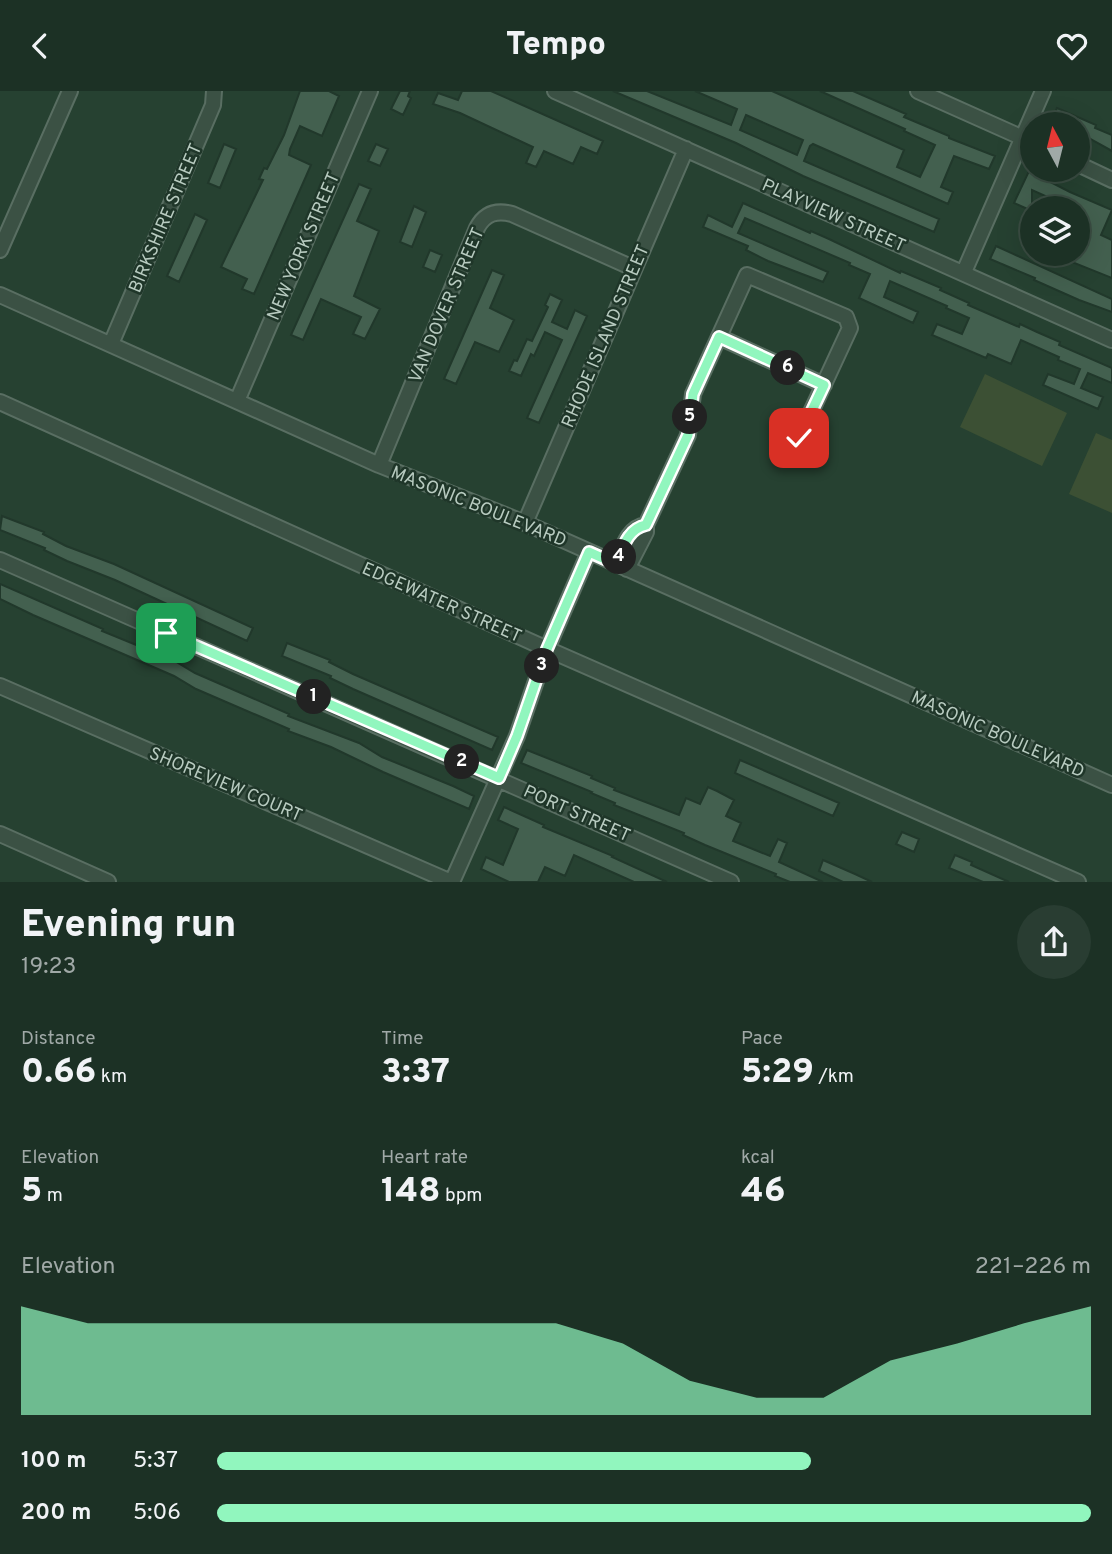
<!DOCTYPE html>
<meta charset="utf-8">
<style>
:root{--surface:#1c3125;--page:#293d32;--text:#f1f3f6;--muted:#a0a9a7;--line:#3a4c42;--accent:#91f6be}
body{margin:0;font-family:Overpass,sans-serif;background:var(--page);color:var(--text);height:100vh;display:flex;flex-direction:column;font-size:26px;white-space:nowrap}
*{box-sizing:border-box;margin:0}
p{font-size:23px;color:var(--muted)}
.icon{flex:none;width:38px;height:38px;fill:none;stroke:currentColor;stroke-width:2;stroke-linecap:round;stroke-linejoin:round}
.map{position:relative;height:791px;overflow:hidden}
.drawer{display:flex;flex-direction:column;background:var(--surface);flex:1}
.drawer>*{flex:none}
.needle{width:46px;rotate:353deg}
.fabs{position:absolute;left:1020px;top:21px;display:grid;gap:14px}
.fabs a{display:grid;place-items:center;width:70px;height:70px;border-radius:50%;background:var(--surface);box-shadow:0 7px 28px #0002,0 0 0 2px var(--line);font-size:35px}
.pin{position:absolute;display:grid;place-items:center;width:60px;height:60px;color:#fff;margin:-30px;border-radius:14px;box-shadow:0 4px 10px #0006}
.km{position:absolute;width:35px;height:35px;margin:-18px;border-radius:50%;background:#222;color:#fff;font-size:19px;line-height:35px;text-align:center}
.round{display:grid;place-items:center;flex:none;width:74px;height:74px;border-radius:37px;background:var(--page)}
.head{display:flex;align-items:center;justify-content:space-between;height:119px;padding:0 21px}
h1{font-size:38px;font-weight:800;line-height:52px}
.stats{display:grid;grid-template-columns:repeat(3,1fr);gap:10px;height:119px;padding:7px 21px}
.stats div{display:grid;align-content:center}
.stats b{font-size:35px;font-weight:800}
.stats small{font-size:19px;font-weight:400}
.stats p{font-size:19px}
.chart{height:196px;padding:14px 21px}
.chart p{display:flex;justify-content:space-between}
.chart svg{width:100%;height:126px;margin-top:7px;fill:var(--accent);opacity:.7}
ul{padding:0 21px;list-style:none;font-size:23px}
li{display:grid;grid-template-columns:112px 84px 1fr;align-items:center;height:52px}
li i{height:18px;border-radius:9px;background:var(--accent)}
header{display:flex;justify-content:space-between;align-items:center;height:91px;padding:0 21px;background:var(--surface);font-size:32px;font-weight:800}
.map>svg:first-child{display:block}
.green{fill:#3c5034}
.building{fill:#43604f;stroke:#21382b;stroke-width:2;fill-rule:evenodd}
.lines{fill:none;stroke-linecap:round;stroke-linejoin:round}
.minor-casing{stroke:#596e62;stroke-width:18}
.minor{stroke:#3b5144;stroke-width:14}
.route-casing{stroke:#fff;stroke-width:14}
.route{stroke:#91f6be;stroke-width:9}
.labels{text-anchor:middle;stroke-width:5;stroke-linejoin:round;paint-order:stroke}
.street-label{font-size:18px;fill:#b8cbc0;stroke:#1f3629}
</style>
<header><svg class="icon" aria-label="back" viewBox="0 0 24 24"><path d="M15 5l-7 7 7 7"/></svg>Tempo<svg class="icon" aria-label="heart" viewBox="0 0 24 24"><path d="M12 20l-8-8c-3-5 5-10 8-4 3-6 11-1 8 4z"/></svg></header>
<div class="map">
<svg width="1112" height="791" viewBox="0 0 1112 791">
<rect width="100%" height="100%" fill="#264131"/>
<!-- green -->
<path class="green" d="M985 283 1067 322 1042 375 960 336Z
M1096 342 1112 349V422L1069 403Z"/>
<!-- building -->
<path class="building" d="M300 0H329L339 5 322 45 300 35 290 58 289 64 311 74 254 203 242 198 247 188 221 176 263 89 259 88 264 77 267 78 284 44Z
M400 0H410L408 5 411 7 403 24 391 18Z
M462 0H491L603 50 597 63 581 56 573 73 544 60 536 76 526 72 533 56 460 22 433 13 438 2 458 9Z
M613 0H647L731 34 737 18 695 0H772L904 59 897 76 920 86 935 54 904 40 905 38 820 0H853L906 23 904 26 949 45V47L995 65 989 78 954 65 941 96 953 101 948 113 813 53 810 55 804 70 939 128 934 141 803 85 736 52ZM746 24 803 49 797 64 740 39Z
M1057 17 1096 34 1095 37 1112 44V60L1078 41V33H1058L1051 30Z
M224 53 236 58 220 97 208 92Z
M376 53 388 58 380 75 368 70Z
M1029 80 1070 101 1112 119 1101 144 1112 149V187L1052 163H1078V117H1072L1032 99V120L1014 112Z
M359 93 371 98 357 130 379 140 354 205 380 218 365 248 353 243 361 226 321 208 303 249 291 244Z
M743 112 810 142 811 140 829 148 900 182 901 180 941 197 940 199 969 212 968 214 1019 236 1020 233 1037 241 1060 251 1059 254 1112 277V292L1088 282 1081 297 1103 306 1098 318 1043 294 1048 283 1074 293 1080 278 1058 269 1059 266 1021 249 1011 273 988 263 986 267 932 244 937 233 962 243 969 227 946 217 947 215 890 190 884 206 918 221 913 232 859 207 870 183 849 174 850 172 745 127 738 142 828 181 823 191 768 170 746 159 748 155 703 136 708 124 732 136Z
M414 115 426 121 412 156 400 151Z
M195 123 207 129 179 191 167 185Z
M996 155 1112 208V221L1079 209 1034 189 1035 187 990 168Z
M430 159 442 164 435 181 423 176Z
M492 179 504 184 490 217 514 229 499 261 475 251 456 293 444 288Z
M550 203 562 209 552 231 567 238 575 219 587 225 539 332 527 327 562 249 545 241 534 265 531 263 521 285 509 280 514 269 517 270 527 248 532 250 548 216 545 214Z
M2 425 44 441 43 443 66 455 114 473 253 537 247 550 115 489 67 470 44 459 45 457 0 439Z
M0 493 103 538 102 540 173 569 195 582 289 623 288 625 359 652 382 666 453 695 474 705 469 718 383 681 331 656 288 640 289 638 196 598 174 585 33 524 0 508Z
M287 552 330 569 329 571 353 583 498 646 492 659 353 598 330 587 331 585 282 565Z
M527 659 592 685 591 687 615 697 614 699 679 724 686 707 700 713 708 696 717 700 734 709 726 725 741 732 733 750 770 765 778 748 787 752 779 771 823 791H790L775 785 776 783 705 754 683 744 684 742 614 714 615 712 591 702 592 701 521 672Z
M740 669 839 712 833 725 735 682Z
M504 716 544 734 543 736 613 765 612 766 667 791H634L574 764 565 785 545 776 538 791H509L481 778 486 766 503 774 518 738 498 729Z
M902 741 919 748 914 761 896 753Z
M955 764 972 771 971 774 1009 791H983L949 777Z
M823 769 855 783 872 791H843L819 780Z"/>
<g class="lines">
<!-- minor casing -->
<g class="minor-casing">
<path id="minor" d="M555 0 1112 249
M918 0 1032 51
M1078 73 1112 89
M0 159 70 0
M964 181 1043 0
M0 204 379 374 525 432 1112 694
M719 246 824 294
M111 253 213 14 214 0
M237 310 370 0
M0 311 547 558 1078 791
M379 374 477 137C485 122 497 119 512 123L633 177
M525 432 686 58
M646 434 688 344 693 303 747 184 846 226 850 237 799 347
M0 469 731 791
M616 473C623 457 627 437 646 434V441L627 478
M0 595 451 791
M0 743 108 791
M452 791 517 645 547 558 589 461"/>
</g>
<!-- minor -->
<use href="#minor" class="minor"/>
</g>
<g class="lines">
<!-- route casing -->
<g class="route-casing">
<path id="route" d="M166 542 499 687 517 645 547 558 589 461 616 473C623 457 627 438 646 434L688 344 693 303 719 246 824 294 799 347"/>
</g>
<!-- route -->
<use href="#route" class="route"/>
</g>
<g class="labels">
<!-- street labels -->
<g class="street-label">
<text transform="translate(834 124) rotate(24)" y="6">PLAYVIEW STREET</text>
<text transform="translate(165 127) rotate(-67)" y="6">BIRKSHIRE STREET</text>
<text transform="translate(303 155) rotate(-67)" y="6">NEW YORK STREET</text>
<text transform="translate(446 214) rotate(-67)" y="6">VAN DOVER STREET</text>
<text transform="translate(605 245) rotate(-67)" y="6">RHODE ISLAND STREET</text>
<text transform="translate(479 415) rotate(22)" y="6">MASONIC BOULEVARD</text>
<text transform="translate(442 511) rotate(24)" y="6">EDGEWATER STREET</text>
<text transform="translate(998 643) rotate(24)" y="6">MASONIC BOULEVARD</text>
<text transform="translate(226 693) rotate(23)" y="6">SHOREVIEW COURT</text>
<text transform="translate(577 722) rotate(24)" y="6">PORT STREET</text>
</g>
</g>
</svg>
<div class="fabs">
<a><svg class="needle" viewBox="-14 -14 28 28"><path d="M0-13l5 13h-10z" fill="#e53935"/><path d="M0 13l5-13h-10z" fill="#a0a9a7"/></svg></a>
<a><svg class="icon" aria-label="layers" viewBox="0 0 24 24"><path d="M12 4l9 5-9 5-9-5zM3 14l9 5 9-5"/></svg></a>
</div>
<div class="pin" style="left:166px;top:542px;background:#1e9e55"><svg class="icon" aria-label="arrive" viewBox="0 0 24 24"><path d="M6 21V4h12l-3 4 3 4H6"/></svg></div>
<div class="pin" style="left:799px;top:347px;background:#d93025"><svg class="icon" aria-label="check" viewBox="0 0 24 24"><path d="M5 12l5 5 9-10"/></svg></div>
<b class="km" style="left:314px;top:606px">1</b>
<b class="km" style="left:462px;top:671px">2</b>
<b class="km" style="left:542px;top:575px">3</b>
<b class="km" style="left:619px;top:466px">4</b>
<b class="km" style="left:690px;top:326px">5</b>
<b class="km" style="left:788px;top:277px">6</b>
</div>
<section class="drawer">
<div class="head"><div><h1>Evening run</h1><p>19:23</p></div><a class="round"><svg class="icon" aria-label="share" viewBox="0 0 24 24"><path d="M12 15V3M7 8l5-5 5 5M5 13v7h14v-7"/></svg></a></div>
<div class="stats">
<div><p>Distance</p><b>0.66<small> km</small></b></div>
<div><p>Time</p><b>3:37</b></div>
<div><p>Pace</p><b>5:29<small> /km</small></b></div>
</div>
<div class="stats">
<div><p>Elevation</p><b>5<small> m</small></b></div>
<div><p>Heart rate</p><b>148<small> bpm</small></b></div>
<div><p>kcal</p><b>46</b></div>
</div>
<div class="chart"><p><span>Elevation</span>221–226 m</p>
<svg viewBox="0 0 160 44" preserveAspectRatio="none"><path d="M0 44V6L10 12L20 12L30 12L40 12L50 12L60 12L70 12L80 12L90 19L100 32L110 38L120 38L130 25L140 19L150 12L160 6V44z"/></svg>
</div>
<ul>
<li><b>100 m</b>5:37<i style="width:68%"></i></li>
<li><b>200 m</b>5:06<i style="width:100%"></i></li>
</ul>
</section>
